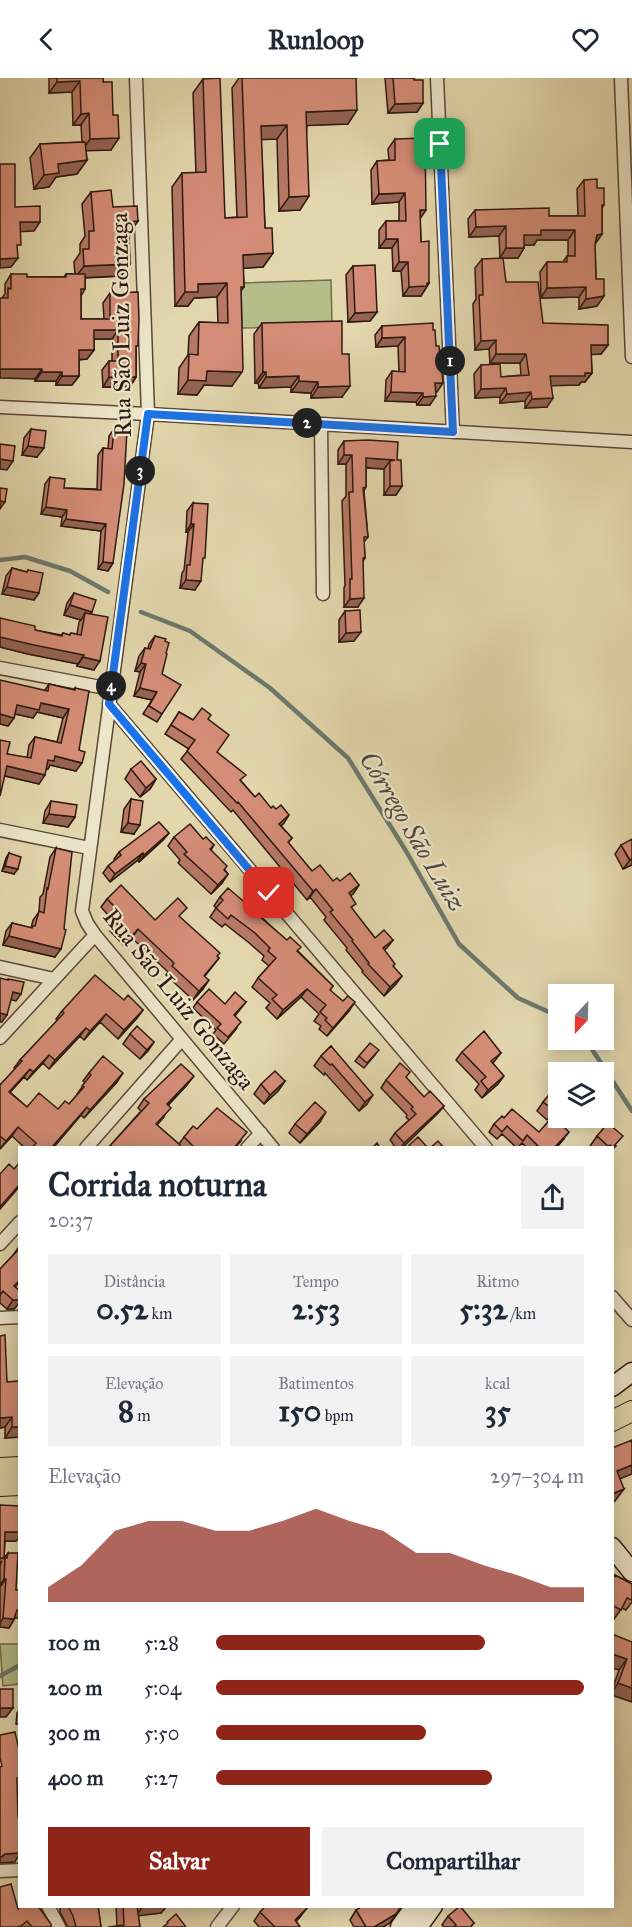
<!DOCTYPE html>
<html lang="pt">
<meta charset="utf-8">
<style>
:root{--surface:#fff;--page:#f2f2f3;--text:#1f2937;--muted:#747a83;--accent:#8f2418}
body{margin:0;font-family:"IM FELL Great Primer",serif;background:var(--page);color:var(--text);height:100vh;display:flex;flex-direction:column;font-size:22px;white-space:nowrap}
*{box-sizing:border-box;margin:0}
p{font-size:20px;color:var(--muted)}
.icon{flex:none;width:33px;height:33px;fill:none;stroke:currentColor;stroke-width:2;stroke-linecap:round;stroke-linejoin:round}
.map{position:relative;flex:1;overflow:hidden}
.side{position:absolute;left:18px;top:1068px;width:596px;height:762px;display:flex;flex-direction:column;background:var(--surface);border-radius:0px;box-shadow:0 3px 15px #0003}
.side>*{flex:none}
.needle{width:39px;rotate:202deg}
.controls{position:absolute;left:548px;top:906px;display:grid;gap:12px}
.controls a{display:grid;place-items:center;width:66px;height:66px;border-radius:0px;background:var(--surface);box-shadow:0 3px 15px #0003;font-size:30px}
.pin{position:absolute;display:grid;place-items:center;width:51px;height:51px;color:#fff;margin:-26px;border-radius:12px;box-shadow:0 3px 9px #0006}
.km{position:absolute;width:30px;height:30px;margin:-15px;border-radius:50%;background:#222;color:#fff;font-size:16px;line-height:30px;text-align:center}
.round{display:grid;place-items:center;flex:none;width:63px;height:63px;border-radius:0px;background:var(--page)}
.headline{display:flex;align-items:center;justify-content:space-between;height:102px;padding:0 30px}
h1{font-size:33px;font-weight:700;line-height:45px}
.metrics{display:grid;grid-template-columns:repeat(3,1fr);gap:9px;height:102px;padding:6px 30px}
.metrics div{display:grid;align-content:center;border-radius:0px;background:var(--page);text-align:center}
.metrics b{font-size:30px;font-weight:700}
.metrics small{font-size:16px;font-weight:400}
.metrics p{font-size:16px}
.chart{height:168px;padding:12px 30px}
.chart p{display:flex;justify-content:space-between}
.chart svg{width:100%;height:108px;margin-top:6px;fill:var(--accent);opacity:.7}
.action{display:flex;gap:12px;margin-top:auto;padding:12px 30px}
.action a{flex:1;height:69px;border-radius:0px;background:var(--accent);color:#fff;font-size:24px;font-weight:700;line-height:69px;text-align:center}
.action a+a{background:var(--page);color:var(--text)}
ul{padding:0 30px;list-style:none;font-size:20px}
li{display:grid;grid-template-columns:96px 72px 1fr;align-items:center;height:45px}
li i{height:15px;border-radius:8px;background:var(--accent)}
header{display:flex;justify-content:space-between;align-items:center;height:78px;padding:0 30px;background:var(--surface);font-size:27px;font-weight:700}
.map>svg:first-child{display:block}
.green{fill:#b5be89;stroke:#726c4d;stroke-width:1.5}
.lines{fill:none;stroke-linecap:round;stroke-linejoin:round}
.stream{stroke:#6c796e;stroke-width:4.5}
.street-casing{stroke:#5b4838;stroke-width:15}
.secondary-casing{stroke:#2e1911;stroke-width:21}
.primary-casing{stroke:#2e1911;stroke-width:22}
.street{stroke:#ede5ca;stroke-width:12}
.secondary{stroke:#ede5ca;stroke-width:18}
.primary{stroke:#e3d7ad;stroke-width:20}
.wall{fill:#b77966;stroke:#2e1911;stroke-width:1.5}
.shaded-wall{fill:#956353;stroke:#2e1911;stroke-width:1.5}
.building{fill:#d58d77;stroke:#2e1911;stroke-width:1.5}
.route-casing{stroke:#fff;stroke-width:12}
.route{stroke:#1a73e8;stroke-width:8}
.labels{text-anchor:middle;stroke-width:4.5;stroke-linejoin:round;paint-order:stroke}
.street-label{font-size:24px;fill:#2e1911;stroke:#ede5ca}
.water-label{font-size:26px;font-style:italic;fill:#4d4940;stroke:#ede5ca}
</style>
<header><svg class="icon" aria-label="back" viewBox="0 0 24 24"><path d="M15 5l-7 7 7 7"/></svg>Runloop<svg class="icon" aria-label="heart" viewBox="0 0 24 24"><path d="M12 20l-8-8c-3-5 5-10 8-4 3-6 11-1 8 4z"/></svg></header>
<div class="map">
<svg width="632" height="1849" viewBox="0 0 632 1849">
<rect width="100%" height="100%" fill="#e3d7ad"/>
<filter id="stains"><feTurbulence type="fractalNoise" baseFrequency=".00333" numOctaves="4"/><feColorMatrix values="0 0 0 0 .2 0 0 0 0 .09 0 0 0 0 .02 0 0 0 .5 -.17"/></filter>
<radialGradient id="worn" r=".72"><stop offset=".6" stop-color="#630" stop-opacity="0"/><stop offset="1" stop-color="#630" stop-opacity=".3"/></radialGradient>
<!-- green -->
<path class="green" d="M331 202 332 248 242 250 241 205Z
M0 1566H19V1606L3 1608Z"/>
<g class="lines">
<!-- stream -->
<path class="stream" d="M0 482 25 479 70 493 108 514
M141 534 190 553 270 610 348 680 406 773 459 866 518 920 558 938
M586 962 632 1033
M0 1598 20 1587"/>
<!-- street casing -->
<g class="street-casing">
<path id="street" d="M136 0 148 336 82 833 87 845 95 857 273 1070
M437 0 453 354
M621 0 632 279
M0 329 148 336 632 364
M321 346 323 516
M0 590 111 611
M109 626 486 1070
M0 752 89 770
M0 889 54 901
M0 960 95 857
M86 1070 182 961
M247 1070 261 1055
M0 1166 20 1144
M612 1219 632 1242
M0 1240 20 1239
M0 1793 20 1792
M48 1828 59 1849
M217 1849 233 1828"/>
</g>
<!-- secondary casing -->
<g class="secondary-casing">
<path id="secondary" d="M612 1309 632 1294
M612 1469 632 1494
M400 1849 415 1828
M418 1849 433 1828"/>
</g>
<!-- primary casing -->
<g class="primary-casing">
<path id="primary" d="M612 1343 632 1333
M0 1390 20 1389
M0 1408 20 1407"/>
</g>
<!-- street -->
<use href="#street" class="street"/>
<!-- secondary -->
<use href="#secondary" class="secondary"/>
<!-- primary -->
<use href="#primary" class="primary"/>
</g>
<!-- wall -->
<path class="wall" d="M49 0H103L111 72H86L87 82 77 96 56 99 49 109 34 111 30 80 40 66 82 64 81 47H73L72 14 49 15Z
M239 0H356L348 46 307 47 300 132 279 133 277 61H261L265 150 273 175 263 189 243 190 244 209 241 213 232 308 204 307 197 317 178 316 179 290 188 277 189 258 199 244 218 245 217 219 194 220 188 228H175L172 109 182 95H196L193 15 203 1 225 140 237 139 232 10Z
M385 0H414L423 25 417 34 388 35Z
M395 61 420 140 421 164 429 205 421 218H403L401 193H393L392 170H379V152L386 143H399V124L372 126 371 92 377 83 389 82 388 71Z
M584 102 597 110 604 127 602 130V156L595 166 597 228 579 231V219L541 220 540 194 547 184H563L567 178H568V162H537L534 167H524V170L518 180H500L499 158 469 159 468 141 475 132 549 138H578L577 111Z
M91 114 113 129 138 143 129 155 130 186 121 198 85 200V211L81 218V241H104L103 225 110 215 136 270V299L130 309H103L102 292 109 283H112V261H94V272L87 281 79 282V298L72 307H56V303H35V301L2 220 5 216V206L11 196 27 199H64L66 196H75L74 184 80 175V166L85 158 82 126Z
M482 181 506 204 543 245 608 267 601 276H591L592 295 585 304H581L579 307H551L547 329 525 330V323L500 325V319L475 320 474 296 481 287 501 299 521 297 520 285H490L489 271 475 272 473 226 476 221 475 190Z
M353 188 377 234 370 243 348 244 346 197Z
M262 245 342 319 311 320V315L291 314V309L259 310 258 305H255L254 256Z
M382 248 433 252 443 305 436 314 430 327H417L416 324 385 323 386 302 392 293 399 294 398 268 376 269 375 257Z
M31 351 37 379 22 377 24 360Z
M114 351 113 485 108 493 98 491 101 453 61 448 62 439 41 436 45 406 50 399 64 410 97 411 98 377 103 370 108 371 109 358Z
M344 363 397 382 402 408 396 417H384V391L366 390V409L364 413 368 459 364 464 365 480 363 483 358 529H344V510L345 507 342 423 346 418V386H338V372Z
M193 425 195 512 180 510 182 495 184 492 188 454H186L187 433Z
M12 490 27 494 28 492 39 515 34 522 2 516 6 498Z
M74 515 91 536 94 592 77 588 78 586 28 576 0 569V540L35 552 61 557 63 555 69 557 71 555 77 556 79 544 81 542 64 537 67 525Z
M345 533 354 563 339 564V542Z
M155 558 165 563 166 575 162 596V636L157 644 143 636 152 622 134 618 140 594 135 593 139 578 145 570 148 571 149 566Z
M49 606 74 612 75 610 79 672 76 693 50 687 48 691H46L39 706 4 698 7 676 27 680 29 667 35 659 57 664 63 640 37 634 33 640 15 636 14 640 8 648 0 646 45 612Z
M179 634 193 642 208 641 217 675 255 719 284 745 281 748 292 760 288 765 312 793 333 803 359 807 353 816 350 818 352 831 375 860 393 862 384 872 394 889 396 906 384 918 362 894 363 893 346 872 347 870 324 842 326 839 310 819 307 822 233 732 231 734 181 681 189 671 165 656Z
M131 691 156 701 150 711 140 719 125 701Z
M131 721 134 756 121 754 124 731Z
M51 723 75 739 68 749 43 745 45 733Z
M169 755 163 762 139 784 138 782 110 804 103 795 108 788 115 782 114 781 119 774Z
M174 759 203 761 214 767 211 772 225 792 228 796 222 805 211 816 178 785 180 782 168 768Z
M621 767 632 787 623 791 615 776Z
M56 770 55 879 3 867 6 853 12 845 31 850 33 842 39 834 40 819 43 816 50 779Z
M9 775 14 796 2 793 6 780Z
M220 819 260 838 298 873 333 908 330 912 349 933 327 958 319 951 321 948 314 943 319 936 301 919 277 941 266 930 270 925 252 909 258 900 269 888 262 882 264 878 248 864 225 846 222 849 210 839 216 830 214 828Z
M107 821 155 842 180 840 219 880 205 898 203 911 193 922 166 897 168 894 132 860 124 868 110 853 115 845 101 829Z
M124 922 143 932 137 940 118 961 100 944 84 962 80 958 49 991 43 985 27 1002 24 999 10 1014 27 1029 58 1031 69 1026 77 1017V1016L85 1005 83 1003 89 995 117 1004 84 1040 81 1037 53 1070H25L12 1058 0 1071V1007L15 991 14 990 20 982 57 943 56 941 62 933Z
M197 924 225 926 246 924 235 938 237 950 224 966 213 956 216 952 193 930Z
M130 956 154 964 140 981 123 966Z
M331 968 367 1026 359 1033 325 995 324 997 314 988 321 978Z
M462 974 501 975 493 985 498 1006 482 1020 475 1012 479 1006 456 982Z
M375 977 364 990 355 983 359 978Z
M406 1000 424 1019 444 1028 438 1035 402 1070H396L390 1062 395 1055 409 1042 406 1039 407 1037 381 1010 386 1002Z
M285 1003 278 1013 264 1026 254 1016 261 1006Z
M187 1007 168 1027 164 1039 157 1047 179 1066 184 1059 197 1051 241 1063 235 1070H108L141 1033 138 1030 144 1021Z
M558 1009V1028L547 1042 537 1033 543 1024Z
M504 1040 539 1054 564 1061 556 1070H527L522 1065 517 1070 502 1056 497 1061 489 1054 494 1046Z
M320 1044 300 1065 289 1055 295 1046Z
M597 1058 616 1068 612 1072V1070H593L590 1068Z
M20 1167V1204L15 1209 20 1213V1224L14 1231H7L0 1225V1191L14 1176Z
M0 1258 7 1304 20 1303V1359L5 1360V1349L0 1350Z
M0 1427 19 1459 16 1463H5L4 1480 8 1475 15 1540 9 1550 0 1549V1487L2 1483 0 1486Z
M615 1497 632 1506V1524L626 1532 622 1530 614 1541 612 1540V1500Z
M632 1564V1624L612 1617V1612L619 1592Z
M20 1631V1646H16L17 1635Z
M60 1828H98L101 1849H68L60 1834Z
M116 1828H172L166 1829 161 1835 138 1837 140 1849 117 1848Z
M18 1831 51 1849H0Z
M356 1832 390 1845 383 1849H354L350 1842Z
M260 1834 300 1839 296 1843 300 1849H259L254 1843Z
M448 1838 474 1845 471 1849H444L442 1847Z"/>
<!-- shaded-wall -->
<path class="shaded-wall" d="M80 3 72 14 49 15 57 4Z
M423 25 417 34 388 35 395 26Z
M357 32 348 46 296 48 306 34Z
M89 35 81 47H73L81 36Z
M287 47 277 61 251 62 261 48Z
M119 60 111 72 82 73 90 61Z
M87 82 77 96 56 99 49 109 34 111 44 97 58 86Z
M405 115 399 124 372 126 379 116Z
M309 118 300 132 279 133 289 119Z
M420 132H426L420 141Z
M138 143 129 155 120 156 128 144Z
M20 144H40L34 153 13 154Z
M506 148 499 158 469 159 476 149Z
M541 152H575L568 162H537L534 167H517L524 157Z
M602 156 595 166 597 157Z
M386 161H398L392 170H379Z
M506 170H524L518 180H500Z
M273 175 263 189 233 191 243 177Z
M18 180 11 189 0 190V181Z
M399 184H408L401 193H393Z
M130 186 121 198 75 200 84 188Z
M227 205 217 219 194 220 188 228H175L185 214 198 206Z
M427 205H429L421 218H403L409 209Z
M586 209 579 219 541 220 547 210Z
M604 218 597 228 579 231 586 221Z
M377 234 370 243 348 244 355 235Z
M94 252H118L112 261H88Z
M405 259 398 268 376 269 382 260Z
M496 262 489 271 475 272 481 263Z
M591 267H608L601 276 585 277Z
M79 272H94L87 281 72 282Z
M496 276H526L520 285H490Z
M0 291H42L35 301 0 300Z
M207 293 242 294 232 308 204 307 197 317 178 316 188 302Z
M42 294H62L56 303H35Z
M263 294H266L258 305H255Z
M585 295H592L585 304H581L579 307 544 308 550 298Z
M62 298H79L72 307H56Z
M299 298 291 309 259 310 266 299Z
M109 299H136L130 309H103Z
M299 303 318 304 311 315 291 314Z
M435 305H443L437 314H429Z
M350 308 342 319 311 320 318 309Z
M506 310 500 319 475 320 481 311Z
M391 314 423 315 416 324 385 323Z
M531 314 525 323 500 325 507 316Z
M436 318 430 327H417L423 319Z
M553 320 547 329 525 330 532 321Z
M28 368 44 370 37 379 22 377Z
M344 377H352L346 386H338Z
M366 380 395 382 390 383 384 391 360 389Z
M0 381 13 383 7 392 0 391Z
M390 408H402L396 417H384Z
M0 423 5 424 0 431Z
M46 429 67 432 62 439 41 436Z
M66 441 106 446 101 453 61 448Z
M191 446H194L188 454H186Z
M103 484 113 485 108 493 98 491Z
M186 502 201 503 195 512 180 510Z
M7 509 39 515 34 522 2 516Z
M364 520 358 529H344L350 521Z
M70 527 92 534 86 544 85 535 81 542 64 537Z
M361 554 354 563 339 564 346 555Z
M0 559 84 577 78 586 28 576 0 569Z
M83 579 100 583 94 592 77 588Z
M141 585 146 586 140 594 135 593Z
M140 610 157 614 152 622 134 618Z
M41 625 69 631 63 640 37 634 33 640 11 635 17 627Z
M0 636 14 640 8 648 0 646Z
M55 678 82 685 76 693 50 687 48 691 42 690 48 682Z
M7 688 45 697 39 706 1 697Z
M156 701 150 711 140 719 146 710Z
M49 736 75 739 68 749 43 745Z
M289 737 284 745 273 755 279 746Z
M128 745 140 747 134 756 121 754Z
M169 755 163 762 139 784 144 777Z
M143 775 138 782 110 804 115 796Z
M632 781V787L623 791 630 782Z
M5 788 18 791 14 796 2 793Z
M228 796 222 805 211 816 218 807Z
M359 807 353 816 343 824 349 815Z
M316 811 310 819 307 822 313 813Z
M138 851 132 860 124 868 130 860Z
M9 858 61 871 55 879 3 867Z
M393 862 387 870 377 878 383 870Z
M402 898 396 906 384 918 390 909Z
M209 902 203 911 193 922 199 913Z
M307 911 301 919 277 941 283 932Z
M13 914 21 916 16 923 8 921Z
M355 924 349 933 327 958 333 950Z
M143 932 137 940 118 961 124 952Z
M0 935 7 937 2 944H0Z
M106 936 100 944 84 962 90 953Z
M86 950 80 958 49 991 55 982Z
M154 964 148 973 140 981 147 972Z
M49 977 43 985 27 1002 33 994Z
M30 991 24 999 3 1022 9 1014Z
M123 995 117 1004 84 1040 90 1032Z
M194 998 187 1007 161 1035 167 1026Z
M504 998 498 1006 482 1020 488 1012Z
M285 1003 278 1013 264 1026 270 1017Z
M373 1017 367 1026 359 1033 365 1024Z
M444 1028 438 1035 402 1070H401L404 1065Z
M87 1029 81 1037 53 1070H51Z
M326 1034 320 1044 300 1065 307 1056Z
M18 1049 12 1058 0 1071 6 1063Z
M569 1054 556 1070H554Z
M20 1106V1108L0 1131V1129Z
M13 1222H20V1224L14 1231H7Z
M12 1339 5 1349 0 1350V1340Z
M12 1349H20V1359L5 1360Z
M632 1387V1396L612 1404 617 1393Z
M624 1411 615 1423 612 1425V1416Z
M5 1454H20V1459L16 1463H0Z
M4 1501H6L0 1509V1507Z
M17 1532H20V1540H11Z
M3 1540 14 1541 9 1550 0 1549V1545Z
M612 1576 627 1581 619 1592 612 1590Z
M618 1605 632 1610V1624L612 1617V1614Z
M0 1630H13L6 1639H0Z
M20 1773V1781L17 1780 15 1784 0 1785V1780L5 1776Z
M172 1828 166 1829 161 1835 136 1838 142 1829Z
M307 1830 300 1839 291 1849 295 1842Z
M396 1836 390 1845 383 1849H374Z"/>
<!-- building -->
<path class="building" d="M57 0H103V4H112L113 37H118L119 60 90 61 89 35 81 36 80 3 57 4Z
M220 0 225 140 247 139 242 0H356L357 32 306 34 309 118 289 119 287 47 261 48 265 150H272L273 175 243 177 244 209H241L243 291 242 294 207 293 206 303 188 302 189 276 198 277 199 244 228 245 227 205 198 206V214H185L182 95 206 94 203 1Z
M393 0H414V2H423V25L395 26Z
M425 60 426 132H420L421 164 429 163V205H427V208L409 209 408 184H399L398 161H386V143H406L405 115 379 116 377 83 395 82V61Z
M85 64 87 82 58 86 59 95 44 97 40 66Z
M0 86H15V129L40 128V144H20L21 167H17L18 180 0 181Z
M597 101V110H604V127H602V156L597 157 595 166 596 201H604V218L586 221V209L547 210V184H567V178H575V152H541V157H524V170H506V148L476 149 475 132 549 130V138H585L584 102Z
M111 112 113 129 137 128 138 143 128 144 130 186 84 188 83 171H89V153H94L91 114Z
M503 180 506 204H538L543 245 608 247V267H591L592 295H585V298H550L553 320 532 321 531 314 507 316 506 310 481 311V287L500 286 501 299 529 297 526 276H496V262L481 263 479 217H483L482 181Z
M375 187 377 234 355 235 353 188Z
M11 196H27V199H66V196H85V211H81V241H110V215L138 214 139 241 138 268H136V299H109V283H118V252H94V272H79V298H62V294H42V291H0V220H8V210L11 211Z
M342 243V276H349L350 308 318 309V304L299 303V298L266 299V294H263L262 245Z
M433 245V252H435L436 268H439L443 305H435L436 318 423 319V315L391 314 392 293 405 294V259L382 260V248Z
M31 351 46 353 44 370 28 368Z
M114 351 127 352 124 406 113 485 103 484 106 446 66 441 67 432 46 429 50 399 65 401 64 410 101 412 103 370 112 371Z
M368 362 398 364 397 382H401L402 408H390V383L395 382 366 380V409L363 410 368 459H364L365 480H363L364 520 350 521V501H352L349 414H353L352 377H344V363Z
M0 366 15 368 13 383 0 381Z
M0 410 7 411 5 424 0 423Z
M193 425 208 426 205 480H203L201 503 186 502 187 487H190L194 446H191Z
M12 490 27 494 28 492 43 495 39 515 7 509Z
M74 515 96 522 92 534 70 527Z
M360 532 361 554 346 555 345 533Z
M85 535 108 539 100 583 83 579 84 577 34 567 0 559V540L35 548V552L62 558 63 555 70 557 71 555 81 557Z
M155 558 166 561 165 563 169 565 166 575 167 576 162 596 181 607 162 636 149 628 157 614 140 610 146 586 141 585 145 570 150 571Z
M0 602 48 613 49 606 75 612V610L89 613 79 672 85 674 82 685 55 678 54 683 48 682 45 697 7 688 0 718V662L10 664 7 676 31 680 35 659 61 665 69 631 41 625 39 632 17 627 14 640 0 636Z
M202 630 211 637 208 641 229 657 217 674 246 697 240 702 255 719 259 715 271 730 273 728 276 731 281 727 289 737 279 746 292 760 288 764 312 793 320 787 333 803 337 800 340 803 350 795 359 807 349 815 356 826 351 829 375 860 384 852 393 862 383 870 395 886 393 888 402 898 390 909 368 886 369 885 352 863 353 862 330 834 333 832 316 811 313 813 238 724 237 725 187 673 195 662 171 647 179 634 193 642Z
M141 683 156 701 146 710 131 691Z
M131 721 143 723 140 747 128 745Z
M51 723 77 727 75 739 49 736Z
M159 744 169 755 144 777 143 775 115 796 108 788 121 777 119 774Z
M190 746 203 761 206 759 214 767 210 771 227 788 224 792 228 796 218 807 184 776 187 774 174 759Z
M632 761V781L630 782 621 767Z
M56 770 72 774 64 851 66 852 61 871 9 858 12 845 32 850 33 848H35L39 833 44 835 47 810 48 811Z
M9 775 21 779 18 791 5 788Z
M121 807 155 842 178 820 187 830 179 838 220 875 217 878 219 880 204 898 209 902 199 913 172 888 174 885 138 851 130 860 116 844 123 837 107 821Z
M228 810 249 828 255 821 266 829 259 838 287 862 290 859 301 869 297 873 333 908 330 912 343 923 348 918 355 924 333 950 325 942 327 940 320 934 326 927 307 911 283 932 272 921 277 917 258 900 276 880 268 873 270 870 255 855 231 837 228 841 216 830 223 822 220 819Z
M95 897 124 922 128 917 143 932 124 952 106 936 90 953 86 950 55 982 49 977 33 994 30 991 9 1014 27 1029 39 1015 58 1031 65 1023 69 1026 84 1009 82 1008 91 997 89 995 103 978 123 995 90 1032 87 1029 51 1070H32L36 1065 18 1049 6 1063 0 1058V1007L22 983 20 982 64 935 62 933Z
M0 900 8 902V901L24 904 21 916 13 914 7 937 0 935Z
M209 911 225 926 235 914 246 924 234 937 241 944 228 959 217 950 221 946 197 924Z
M137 948 154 964 147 972 130 956Z
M484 953 501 975 491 983 504 998 488 1012 481 1003 486 999 462 974Z
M370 965 379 972 367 985 359 978Z
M331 968 373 1017 365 1024 332 986 330 987 321 978Z
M400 985 410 994 406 999 424 1019 430 1013 444 1028 404 1065 395 1055 416 1036 411 1031 413 1029 386 1002Z
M181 986 194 998 167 1026 171 1030 156 1046 180 1067 177 1070H108L149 1025 144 1021Z
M275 993 285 1003 270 1017 261 1006Z
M556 1008 558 1009V1027L554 1032 543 1024Z
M315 1024 326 1034 307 1056 295 1046Z
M217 1030 247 1054 234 1070H195L184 1059 193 1048 197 1051Z
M512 1031 539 1054 553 1038 569 1054 554 1070H540L527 1057 523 1063 507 1048 502 1054 494 1046 502 1038 504 1040Z
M608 1045 623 1058 613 1069 610 1067 608 1068 597 1058Z
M418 1059 428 1070H406Z
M438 1063 444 1070H430Z
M377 1065 380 1070H372Z
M20 1084V1106L0 1129V1096L9 1086 14 1091Z
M20 1170V1202L14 1208 20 1213V1222H13L3 1213 0 1217V1191Z
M5 1257 7 1304 20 1303V1349H12V1339L0 1340V1258Z
M632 1362V1387L617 1393 624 1411 612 1416V1370Z
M0 1427 20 1428V1454H5L4 1480H0Z
M8 1475H18L16 1512H20V1532H17L14 1541 3 1540 6 1501H4L5 1480H7Z
M615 1497 632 1506V1522L627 1520 621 1532 612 1527V1502Z
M612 1556 632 1564V1610L618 1605 627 1581 612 1576Z
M0 1611H13V1630H0Z
M15 1654 20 1676V1700H17L18 1739H20V1775L5 1776 0 1780V1689L2 1688 0 1680V1657Z
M11 1806 18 1831 21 1828H38L51 1846V1849H32L27 1843 21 1848 17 1849H0V1809Z
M68 1828H98L101 1849H76L73 1838Z
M123 1828H137L140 1849H108L124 1847Z
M266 1828H305L307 1830 295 1842 300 1849H275L260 1834Z
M363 1828H399L400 1830 396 1836 374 1849H366L356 1832Z
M460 1828 474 1845 470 1849H454L456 1847 448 1838Z
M176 1836 186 1849H163L168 1845 167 1844Z"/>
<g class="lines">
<!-- route casing -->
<g class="route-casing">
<path id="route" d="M269 815 109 626 148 336 453 354 440 66"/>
</g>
<!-- route -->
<use href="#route" class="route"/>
</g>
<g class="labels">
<!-- street labels -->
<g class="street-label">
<text transform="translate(121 247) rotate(-91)" y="8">Rua São Luiz Gonzaga</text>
<text transform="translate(179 921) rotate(51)" y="8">Rua São Luiz Gonzaga</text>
</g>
<!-- water labels -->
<g class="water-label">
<text transform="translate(413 753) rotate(59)" y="9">Córrego São Luiz</text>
</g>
</g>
<rect width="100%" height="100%" filter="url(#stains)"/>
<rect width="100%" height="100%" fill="url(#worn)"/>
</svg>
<div class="controls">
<a><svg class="needle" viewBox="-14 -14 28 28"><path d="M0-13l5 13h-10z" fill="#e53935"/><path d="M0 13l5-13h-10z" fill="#747a83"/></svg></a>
<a><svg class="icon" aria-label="layers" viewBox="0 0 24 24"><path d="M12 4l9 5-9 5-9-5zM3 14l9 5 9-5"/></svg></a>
</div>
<div class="pin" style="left:440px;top:66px;background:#1e9e55"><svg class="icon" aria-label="arrive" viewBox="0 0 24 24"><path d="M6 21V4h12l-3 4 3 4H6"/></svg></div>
<div class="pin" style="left:269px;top:815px;background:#d93025"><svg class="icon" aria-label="check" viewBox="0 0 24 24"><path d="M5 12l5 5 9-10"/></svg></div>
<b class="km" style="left:450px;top:283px">1</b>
<b class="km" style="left:307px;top:345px">2</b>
<b class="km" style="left:140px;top:393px">3</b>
<b class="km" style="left:111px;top:608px">4</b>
<section class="side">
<div class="headline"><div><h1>Corrida noturna</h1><p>20:37</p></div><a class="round"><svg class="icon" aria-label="share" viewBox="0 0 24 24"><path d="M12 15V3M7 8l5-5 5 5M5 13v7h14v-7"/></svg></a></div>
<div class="metrics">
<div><p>Distância</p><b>0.52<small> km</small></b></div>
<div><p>Tempo</p><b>2:53</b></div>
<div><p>Ritmo</p><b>5:32<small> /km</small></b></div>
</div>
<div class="metrics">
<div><p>Elevação</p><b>8<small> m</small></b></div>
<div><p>Batimentos</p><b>150<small> bpm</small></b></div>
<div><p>kcal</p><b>35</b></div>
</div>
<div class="chart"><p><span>Elevação</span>297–304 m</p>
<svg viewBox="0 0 160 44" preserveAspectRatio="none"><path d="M0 44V38L10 29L20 15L30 11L40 11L50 15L60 15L70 11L80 6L90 11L100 15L110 24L120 24L130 29L140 33L150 38L160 38V44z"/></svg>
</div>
<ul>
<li><b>100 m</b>5:28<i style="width:73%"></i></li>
<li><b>200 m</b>5:04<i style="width:100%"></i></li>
<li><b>300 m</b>5:50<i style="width:57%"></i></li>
<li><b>400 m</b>5:27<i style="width:75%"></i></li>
</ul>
<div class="action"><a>Salvar</a><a>Compartilhar</a></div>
</section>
</div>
